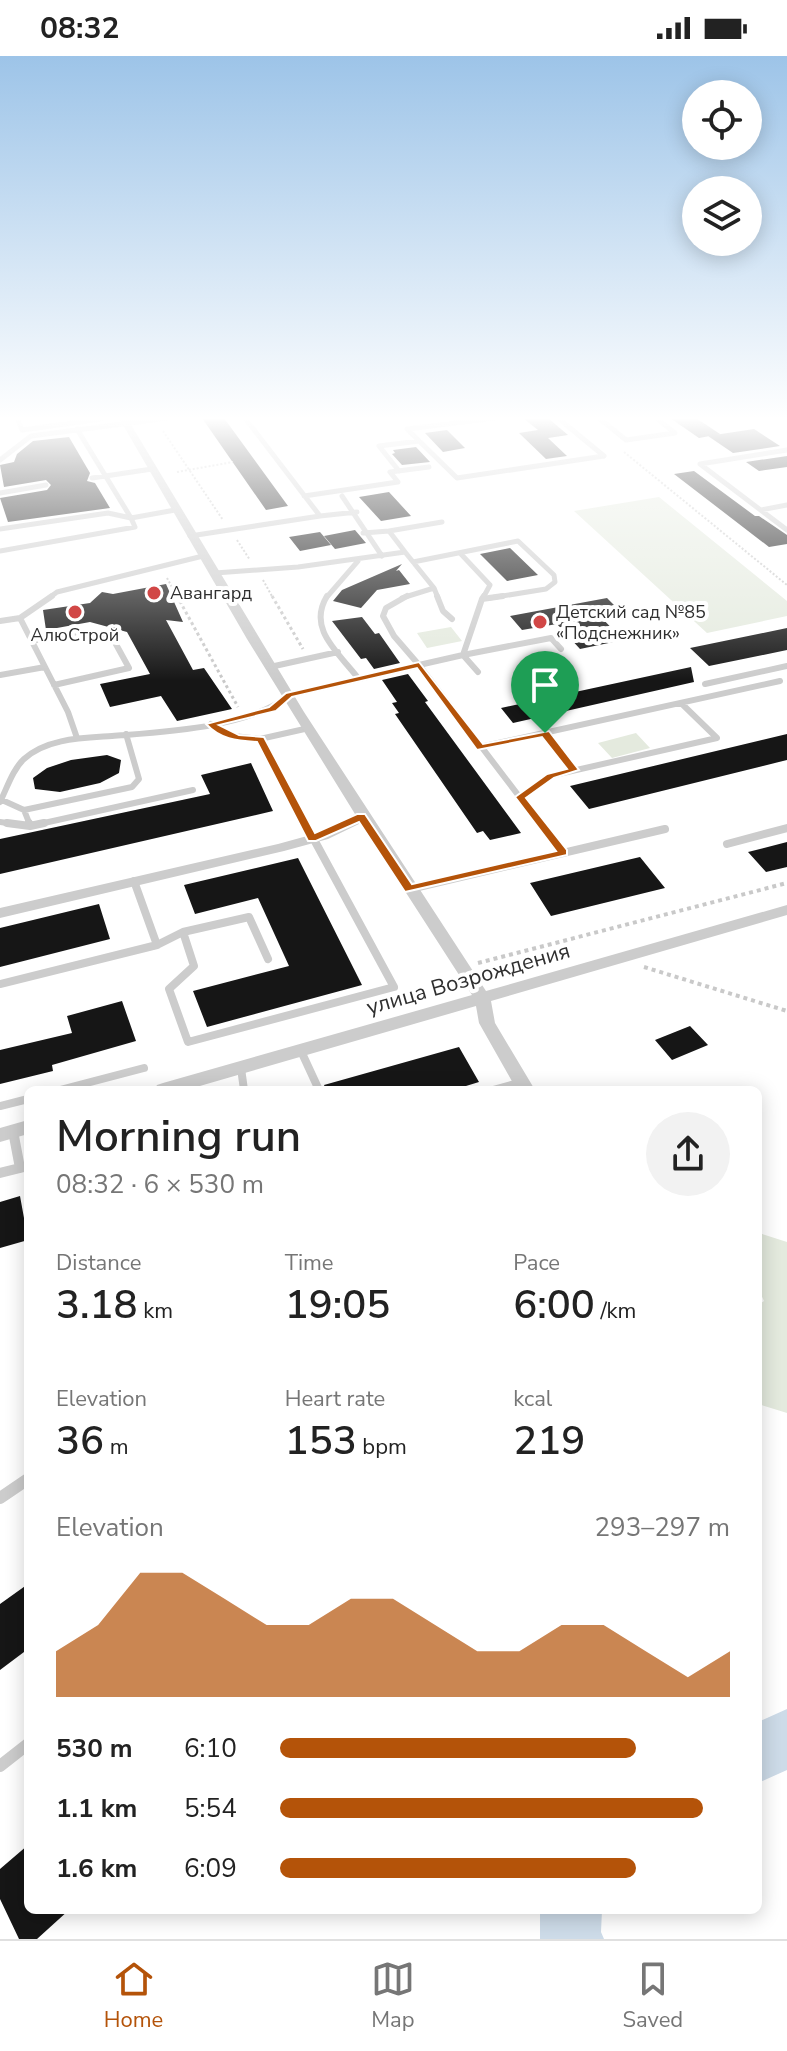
<!DOCTYPE html>
<meta charset="utf-8">
<style>
:root{--surface:#fff;--page:#f2f2f2;--text:#222;--muted:#767676;--line:#e0e0e0;--accent:#b45309}
body{margin:0;font-family:"Nunito Sans",sans-serif;background:var(--page);color:var(--text);height:100vh;display:flex;flex-direction:column;font-size:30px;white-space:nowrap}
*{box-sizing:border-box;margin:0}
p{font-size:26px;color:var(--muted)}
.icon{flex:none;width:44px;height:44px;fill:none;stroke:currentColor;stroke-width:2;stroke-linecap:round;stroke-linejoin:round}
.map{position:relative;flex:1;overflow:hidden}
.side{position:absolute;left:24px;top:1030px;width:738px;height:828px;display:flex;flex-direction:column;background:var(--surface);border-radius:12px;box-shadow:0 4px 20px #0003}
.side>*{flex:none}
.tools{position:absolute;left:682px;top:24px;display:grid;gap:16px}
.tools a{display:grid;place-items:center;width:80px;height:80px;border-radius:50%;background:var(--surface);box-shadow:0 4px 20px #0003;font-size:40px}
.pin{position:absolute;display:grid;place-items:center;width:68px;height:68px;color:#fff;margin:-82px -34px;border-radius:50% 50% 50% 0;rotate:-45deg;box-shadow:0 0 8px #0007}
.pin .icon{rotate:45deg}
.round{display:grid;place-items:center;flex:none;width:84px;height:84px;border-radius:42px;background:var(--page)}
.head{display:flex;align-items:center;justify-content:space-between;height:136px;padding:0 32px}
h1{font-size:44px;font-weight:600;line-height:60px}
.figures{display:grid;grid-template-columns:repeat(3,1fr);gap:12px;height:136px;padding:8px 32px}
.figures div{display:grid;align-content:center}
.figures b{font-size:40px;font-weight:600}
.figures small{font-size:22px;font-weight:400}
.figures p{font-size:22px}
.chart{height:224px;padding:16px 32px}
.chart p{display:flex;justify-content:space-between}
.chart svg{width:100%;height:144px;margin-top:8px;fill:var(--accent);opacity:.7}
ul{padding:0 32px;list-style:none;font-size:26px}
li{display:grid;grid-template-columns:128px 96px 1fr;align-items:center;height:60px}
li i{height:20px;border-radius:10px;background:var(--accent)}
.status{display:flex;justify-content:space-between;align-items:center;height:56px;padding:0 40px;background:var(--surface);direction:ltr}
.status svg{height:22px;fill:currentColor}
.dock{display:flex;justify-content:space-around;align-items:center;height:112px;border-top:2px solid var(--line);background:var(--surface);font-size:22px;color:var(--muted)}
.dock a{display:grid;justify-items:center;gap:4px}
.dock .current{color:var(--accent)}
.map>svg:first-child{display:block}
.green{fill:#e4eade}
.lines{fill:none;stroke-linecap:round;stroke-linejoin:round}
.river{fill:#cddbe8;fill-rule:evenodd}
.building{fill:#161616}
.path-far2{stroke:#c9c9c9;stroke-width:2;stroke-dasharray:2 2;stroke-linecap:butt}
.path-far1{stroke:#c9c9c9;stroke-width:3;stroke-dasharray:3 3;stroke-linecap:butt}
.path{stroke:#c9c9c9;stroke-width:4;stroke-dasharray:4 4;stroke-linecap:butt}
.lane-far4{stroke:#ccc;stroke-width:5}
.lane-far3{stroke:#ccc;stroke-width:6}
.lane-far2{stroke:#ccc;stroke-width:8}
.lane-far1{stroke:#ccc;stroke-width:10}
.lane{stroke:#ccc;stroke-width:12}
.street{fill:#ccc;fill-rule:evenodd}
.route{fill:#b45309;stroke:#fff;stroke-width:2;fill-rule:evenodd}
.poi-dot{fill:#d14746;stroke:#fff;stroke-width:3}
.labels{text-anchor:middle;stroke-width:8;stroke-linejoin:round;paint-order:stroke}
.far-poi-label{font-size:18px;fill:#2f2f2f;stroke:#fff;text-anchor:start}
.street-label{font-size:22px;fill:#2f2f2f;stroke:#fff}
</style>
<div class="status"><b>08:32</b><svg viewBox="0 0 49 12"><path d="M0 12V9h3v3zM5 12V6h3v6zM10 12V3h3v9zM15 12V0h3v12zM26 1h20v11H26zM47 4h2v5h-2z"/></svg></div>
<div class="map">
<svg width="787" height="1883" viewBox="0 0 787 1883">
<rect width="100%" height="100%" fill="#fff"/>
<!-- green -->
<path class="green" d="M659 441 787 545V560L707 577 574 455Z
M451 571 462 585 427 592 417 577Z
M636 677 650 692 612 702 598 687Z
M759 1177 787 1186V1357L758 1348V1249L764 1245 758 1232Z"/>
<g class="lines">
<!-- river -->
<path class="river" d="M787 1653V1714L758 1727V1666Z
M540 1854H602L601 1876 604 1883H540Z"/>
</g>
<!-- building -->
<path class="building" d="M202 362H224L288 450 266 454Z
M523 362H548L568 379 548 382 567 400 546 403 519 377 538 374Z
M670 362H696L720 378 699 382Z
M754 373 780 390 733 397 708 380Z
M447 374 465 392 443 396 425 377Z
M69 381 90 417 87 425 95 427 110 452 8 466 0 442 47 434 51 429 46 424 4 431 0 409 14 406 17 398 33 385Z
M416 391 430 406 402 409 392 398 395 397 393 394Z
M787 400V411L759 415 746 406Z
M694 415 755 460H759L787 479V488L769 491 674 418Z
M389 436 411 460 381 465 359 441Z
M355 474 366 487 335 493 324 480Z
M320 476 331 489 300 495 289 481Z
M510 492 538 519 507 525 480 498Z
M402 508 396 515 399 514 410 528 377 534 361 552 333 545 342 534Z
M166 528 183 566 166 564 193 614 204 612 232 653 177 665 161 640 110 651 100 628 150 618 127 576 90 566 46 574 43 554 90 547 102 536 113 538Z
M607 542 620 555 599 559 623 584 580 593 557 568 522 574 510 560Z
M362 561 375 578 379 577 400 607 374 613 366 602 361 603 332 565Z
M787 572V594L709 610 690 592Z
M691 611 694 626 513 667 501 652Z
M408 618 428 645 425 646 521 777 490 784 483 775 477 777 395 658 399 657 392 647 397 646 382 624Z
M787 678V704L589 753 570 730Z
M107 699 121 704 119 717 100 727 60 736 35 733 33 722 47 712 71 704Z
M251 707 273 755 0 818V783L210 738 201 719Z
M787 786V811L766 816 748 796Z
M640 801 665 832 551 860 530 827Z
M298 802 362 929 207 971 193 935 289 910 258 842 195 858 184 829Z
M99 848 110 883 0 911V872Z
M122 945 136 985 52 1009 53 1015 0 1028V994L72 977 67 960Z
M690 970 708 989 672 1004 655 984Z
M459 991 479 1026 453 1034H326L324 1029Z
M20 1140 28 1184 0 1192V1146Z
M28 1528V1593L0 1614V1548Z
M28 1789V1854H69L37 1883H19L0 1843V1813Z"/>
<g class="lines">
<!-- path-far2 -->
<path class="path-far2" d="M163 375 223 464
M624 396 787 529
M177 416 233 406
M237 484 250 504
M167 522 178 542
M263 524 273 542"/>
<!-- path-far1 -->
<path class="path-far1" d="M177 540 238 651
M272 540 303 593"/>
<!-- path -->
<path class="path" d="M478 907 787 827
M644 911 787 955"/>
<!-- lane-far4 -->
<path class="lane-far4" d="M17 362 22 374 101 363
M558 362 604 400
M599 362 626 384 675 377 656 362
M77 373 131 462 175 454
M407 373 457 422 604 400
M407 373 495 362
M787 394 700 408 787 474
M0 404 31 380 168 362
M399 415 379 390 419 385
M92 422 152 413
M0 437 46 429
M304 440 398 426 390 416 429 411
M342 440 382 500
M761 454 787 449
M320 460 357 456
M0 473 108 457 131 462 135 471 0 495
M363 477 389 475
M190 480 320 460 245 362
M405 496 389 475 442 466
M460 497 490 529 483 542
M413 506 518 485 554 519 555 526 546 533 490 542
M215 517 298 511 405 496 434 532 402 542
M434 532 438 542
M49 542 57 536 203 500
M326 542 358 505"/>
<!-- lane-far3 -->
<path class="lane-far3" d="M327 540C307 573 338 596 358 622
M407 540 386 552 383 560 394 580 419 609 463 599 478 616
M437 540 443 555 452 563
M503 540 482 543 463 599 551 582 561 593
M482 543 484 540
M20 562 68 656 77 682
M0 565 20 562 52 540
M31 585 85 576 112 581 129 612 54 629
M270 611 338 596
M0 619 45 611
M705 628 787 610
M211 668 234 680 260 683
M545 677 573 714
M480 691 780 625
M520 741 550 720 717 682 681 647
M2 744 24 754 132 731 139 723 126 678
M0 746C7 732 13 713 24 703 47 682 83 682 112 680 161 676 251 672 289 639L419 609 541 769
M24 754 30 769
M0 766 22 769
M35 769 193 734
M306 769 260 683 309 672"/>
<!-- lane-far2 -->
<path class="lane-far2" d="M7 767 30 770
M29 767 30 770 44 767
M540 767 563 797
M727 788 787 772
M410 833 665 773
M183 876 194 910 169 933 188 986 394 931 305 767
M157 889 183 876 249 861 268 903
M0 928 157 889 134 825
M301 995 319 1034
M241 1012 244 1034
M60 1034 144 1012
M493 1034 522 1026
M0 1050 28 1043"/>
<!-- lane-far1 -->
<path class="lane-far1" d="M13 1075 20 1112
M0 1117 28 1110"/>
<!-- lane -->
<path class="lane" d="M0 1442 28 1423
M0 1710 28 1688"/>
<!-- street -->
<path class="street" d="M119 362H127L304 656 486 935 787 849V859L491 945 495 967 535 1034H517L479 967 476 950 186 1034H154L157 1029 163 1027 472 939 361 767 328 783 284 795 0 862V852L278 788 318 777 355 758 247 583Z
M28 1064V1078L0 1086V1072Z"/>
</g>
<!-- sky -->
<linearGradient id="sky" x2="0" y2="1"><stop stop-color="#9dc4e8"/><stop offset="0.58" stop-color="#fff"/><stop offset="1" stop-color="#fff" stop-opacity="0"/></linearGradient>
<rect width="787" height="625" fill="url(#sky)"/>
<!-- route -->
<path class="route" d="M419 606 483 688 549 675 579 714 554 722 526 742 567 794V799L405 836 359 766 316 785H308L257 686C236 685 220 683 206 668L269 651 286 637ZM417 612 477 694 542 681 567 713 547 718 515 741 556 795 412 828 365 758H357L315 777 264 681 239 679 219 669 276 655 292 641Z"/>
<!-- markers -->
<g class="poi-dot">
<circle cx="154" cy="537" r="8"/>
<circle cx="75" cy="556" r="8"/>
<circle cx="540" cy="566" r="8"/>
</g>
<g class="labels">
<!-- far-poi labels -->
<g class="far-poi-label">
<text x="170" y="543">Авангард</text>
<text x="556" y="562">Детский сад №85<tspan x="556" dy="21">«Подснежник»</tspan></text>
<text x="75" y="585" text-anchor="middle">АлюСтрой</text>
</g>
<!-- street labels -->
<g class="street-label">
<text transform="translate(468 922) rotate(-16)" y="8">улица Возрождения</text>
</g>
</g>
</svg>
<div class="tools">
<a><svg class="icon" aria-label="locate" viewBox="0 0 24 24"><circle cx="12" cy="12" r="6"/><path d="M12 2v4M12 18v4M2 12h4M18 12h4"/></svg></a>
<a><svg class="icon" aria-label="layers" viewBox="0 0 24 24"><path d="M12 4l9 5-9 5-9-5zM3 14l9 5 9-5"/></svg></a>
</div>
<div class="pin" style="left:545px;top:677px;background:#1e9e55"><svg class="icon" aria-label="arrive" viewBox="0 0 24 24"><path d="M6 21V4h12l-3 4 3 4H6"/></svg></div>
<section class="side">
<div class="head"><div><h1>Morning run</h1><p>08:32 · 6 × 530 m</p></div><a class="round"><svg class="icon" aria-label="share" viewBox="0 0 24 24"><path d="M12 15V3M7 8l5-5 5 5M5 13v7h14v-7"/></svg></a></div>
<div class="figures">
<div><p>Distance</p><b>3.18<small> km</small></b></div>
<div><p>Time</p><b>19:05</b></div>
<div><p>Pace</p><b>6:00<small> /km</small></b></div>
</div>
<div class="figures">
<div><p>Elevation</p><b>36<small> m</small></b></div>
<div><p>Heart rate</p><b>153<small> bpm</small></b></div>
<div><p>kcal</p><b>219</b></div>
</div>
<div class="chart"><p><span>Elevation</span>293–297 m</p>
<svg viewBox="0 0 160 44" preserveAspectRatio="none"><path d="M0 44V30L10 22L20 6L30 6L40 14L50 22L60 22L70 14L80 14L90 22L100 30L110 30L120 22L130 22L140 30L150 38L160 30V44z"/></svg>
</div>
<ul>
<li><b>530 m</b>6:10<i style="width:79%"></i></li>
<li><b>1.1 km</b>5:54<i style="width:94%"></i></li>
<li><b>1.6 km</b>6:09<i style="width:79%"></i></li>
</ul>
</section>
</div>
<nav class="dock">
<a class="current"><svg class="icon" aria-label="home" viewBox="0 0 24 24"><path d="M3 11l9-7 9 7M6 9v11h12V9"/></svg>Home</a>
<a><svg class="icon" aria-label="map" viewBox="0 0 24 24"><path d="M3 6l6-2 6 2 6-2v14l-6 2-6-2-6 2zM9 4v14M15 6v14"/></svg>Map</a>
<a><svg class="icon" aria-label="saved" viewBox="0 0 24 24"><path d="M7 4h10v16l-5-4-5 4z"/></svg>Saved</a>
</nav>
